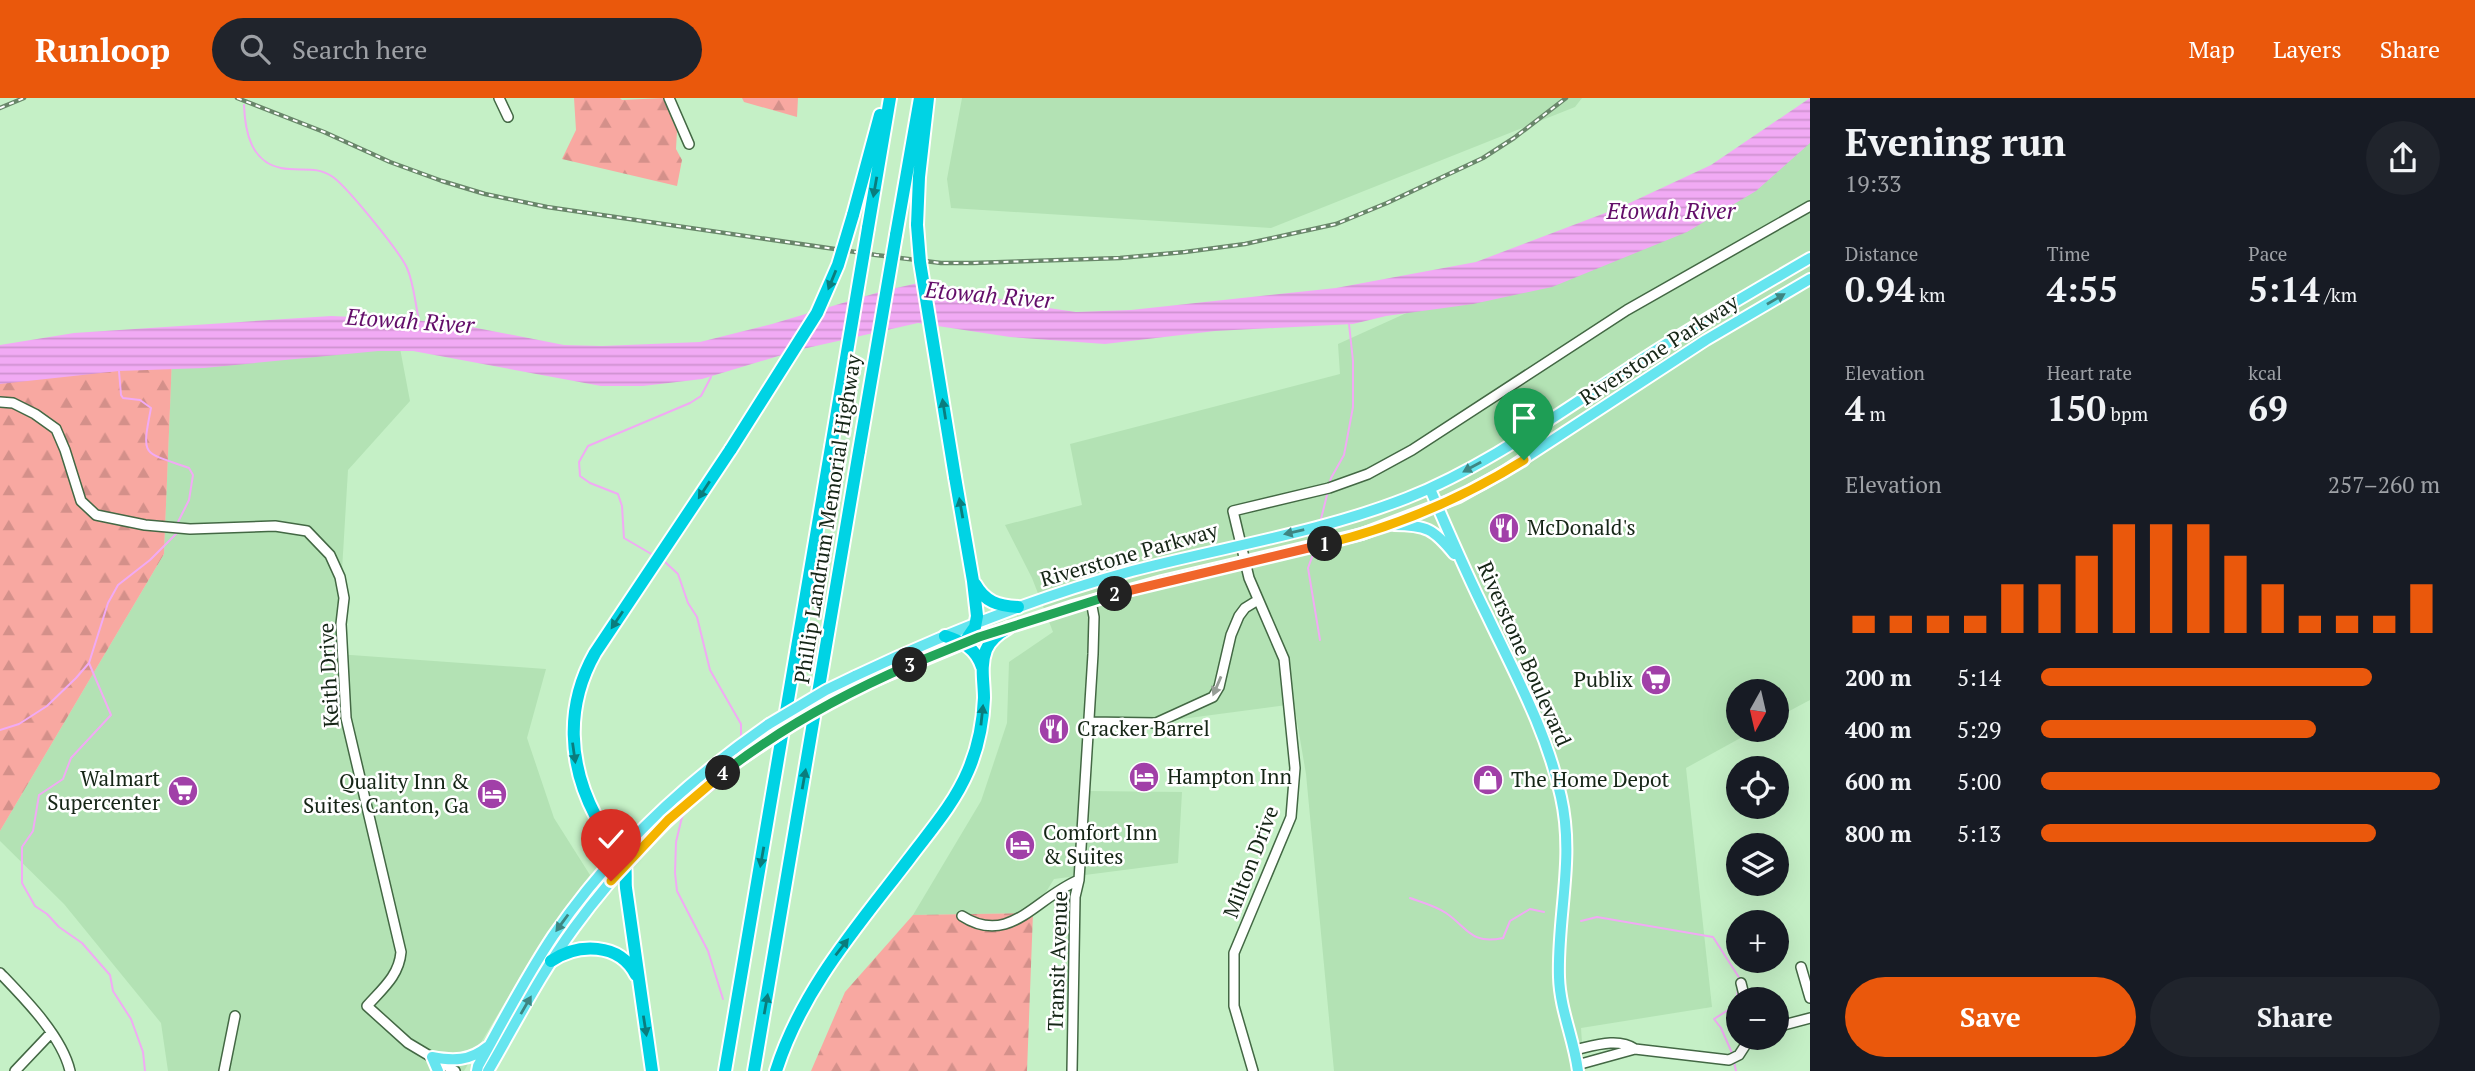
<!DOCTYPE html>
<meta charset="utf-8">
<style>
:root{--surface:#171b24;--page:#20242c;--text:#f1f3f6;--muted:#9ea1a6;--accent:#ea580c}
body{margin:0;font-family:"PT Serif",serif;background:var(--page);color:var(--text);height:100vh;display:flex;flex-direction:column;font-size:26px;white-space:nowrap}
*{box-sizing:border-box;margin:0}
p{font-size:23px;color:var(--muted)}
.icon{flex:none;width:38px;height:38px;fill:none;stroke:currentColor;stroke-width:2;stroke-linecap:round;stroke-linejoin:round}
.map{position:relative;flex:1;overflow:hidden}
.side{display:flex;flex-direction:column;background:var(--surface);width:665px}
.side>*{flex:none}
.needle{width:46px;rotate:188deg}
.buttons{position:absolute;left:1726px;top:581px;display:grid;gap:14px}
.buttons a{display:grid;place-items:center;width:63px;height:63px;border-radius:50%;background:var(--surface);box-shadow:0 7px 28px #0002;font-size:35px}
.pin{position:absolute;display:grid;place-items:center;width:60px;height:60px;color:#fff;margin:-72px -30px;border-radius:50% 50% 50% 0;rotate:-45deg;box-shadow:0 0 7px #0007}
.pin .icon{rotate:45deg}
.km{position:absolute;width:35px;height:35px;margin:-18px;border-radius:50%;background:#222;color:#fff;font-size:19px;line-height:35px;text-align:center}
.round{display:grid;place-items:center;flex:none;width:74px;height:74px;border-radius:37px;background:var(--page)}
.overview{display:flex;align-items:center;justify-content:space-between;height:119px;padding:0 35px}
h1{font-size:38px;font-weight:600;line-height:52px}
.figures{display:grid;grid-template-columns:repeat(3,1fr);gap:10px;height:119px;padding:7px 35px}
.figures div{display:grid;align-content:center}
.figures b{font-size:35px;font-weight:600}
.figures small{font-size:19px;font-weight:400}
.figures p{font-size:19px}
.chart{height:196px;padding:14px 35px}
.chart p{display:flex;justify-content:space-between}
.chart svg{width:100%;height:126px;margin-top:7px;stroke:var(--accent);stroke-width:6}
.button{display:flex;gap:14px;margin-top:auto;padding:14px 35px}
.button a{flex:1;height:80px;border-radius:42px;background:var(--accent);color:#fff;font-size:28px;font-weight:600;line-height:80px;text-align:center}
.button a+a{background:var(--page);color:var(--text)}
ul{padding:0 35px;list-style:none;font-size:23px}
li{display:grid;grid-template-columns:112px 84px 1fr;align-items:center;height:52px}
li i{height:18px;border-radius:9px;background:var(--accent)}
header{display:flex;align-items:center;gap:42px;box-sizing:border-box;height:98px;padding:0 35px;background:var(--accent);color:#fff}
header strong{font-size:33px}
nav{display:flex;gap:38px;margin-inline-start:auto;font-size:24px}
.search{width:490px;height:63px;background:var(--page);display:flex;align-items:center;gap:18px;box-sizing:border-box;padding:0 24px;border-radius:38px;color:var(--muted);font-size:26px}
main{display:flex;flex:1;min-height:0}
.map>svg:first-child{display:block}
.built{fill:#b3e2b4}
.forest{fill:url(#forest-firs)}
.water{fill:url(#water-rules)}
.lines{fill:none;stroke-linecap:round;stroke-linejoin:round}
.stream{stroke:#f1aaf4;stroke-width:2}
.minor-casing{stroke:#436844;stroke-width:12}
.major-casing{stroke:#fff;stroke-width:14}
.highway-casing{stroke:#fff;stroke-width:16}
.minor{stroke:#fff;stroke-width:9}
.major{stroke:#66e5ef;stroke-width:10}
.highway{stroke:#00d3e4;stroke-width:12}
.rail-casing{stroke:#69866a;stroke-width:4.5}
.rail{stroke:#fff;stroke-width:2;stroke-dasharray:5;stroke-linecap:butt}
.major-bridge-casing{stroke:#fff;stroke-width:14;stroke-linecap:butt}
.highway-bridge-casing{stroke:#fff;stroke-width:16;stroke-linecap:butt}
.major-bridge{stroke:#66e5ef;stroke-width:10}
.highway-bridge{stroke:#00d3e4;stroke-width:12}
.oneway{fill:#0a7c7d}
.oneway2{fill:#3e8582}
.oneway3{fill:#969d96}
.split-1-casing{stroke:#fff;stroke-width:14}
.split-2-casing{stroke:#fff;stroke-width:14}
.split-3-casing{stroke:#fff;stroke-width:14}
.split-4-casing{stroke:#fff;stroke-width:14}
.split-5-casing{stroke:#fff;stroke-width:14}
.split-1{stroke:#f5b400;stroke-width:9}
.split-2{stroke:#f0652b;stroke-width:9}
.split-3{stroke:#22a559;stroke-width:9}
.split-4{stroke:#22a559;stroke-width:9}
.split-5{stroke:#f5b400;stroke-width:9}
.labels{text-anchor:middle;stroke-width:5;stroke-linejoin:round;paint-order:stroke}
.street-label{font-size:21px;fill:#152516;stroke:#fff}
.poi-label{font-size:21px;fill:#152516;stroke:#fff;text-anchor:start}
.water-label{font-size:23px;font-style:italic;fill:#630d69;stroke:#fff}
</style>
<header>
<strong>Runloop</strong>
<div class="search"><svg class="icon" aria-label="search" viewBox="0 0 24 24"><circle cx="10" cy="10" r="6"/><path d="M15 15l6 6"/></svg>Search here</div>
<nav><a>Map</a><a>Layers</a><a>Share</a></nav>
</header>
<main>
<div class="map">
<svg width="1810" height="973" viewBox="0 0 1810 973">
<defs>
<pattern id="forest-firs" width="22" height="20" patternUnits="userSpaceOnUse" patternTransform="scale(1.75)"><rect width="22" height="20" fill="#f8a8a1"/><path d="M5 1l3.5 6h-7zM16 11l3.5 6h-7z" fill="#d4908a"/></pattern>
<pattern id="water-rules" width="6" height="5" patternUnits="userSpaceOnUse" patternTransform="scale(1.75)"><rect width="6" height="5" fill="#f1aaf4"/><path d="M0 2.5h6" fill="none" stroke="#ce92d0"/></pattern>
</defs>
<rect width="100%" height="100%" fill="#c5f0c6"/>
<!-- built -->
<path class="built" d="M962 0H1582L1575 9 1271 130 951 110 947 81Z
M1810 26V602L1776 620V593H1738V632H1755L1686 670 1712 909 1581 930 1584 973H1334L1306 676 1294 606 1091 633 1087 693 1182 694 1178 765 1054 781 1033 815 913 817 981 703 1007 625 1009 564 1053 534 1032 480 1005 427 1082 407 1070 346 1340 276 1338 246 1497 174Z
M399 245 410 303 348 372 337 556 546 571 527 640 554 720 590 777 547 834 464 973H168L161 925 64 806 0 743V733L164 456 172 261Z"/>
<!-- forest -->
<path class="forest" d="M574 0H620L622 2 663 0 677 33 676 51 682 62 677 88 562 61 576 32Z
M742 0H798L797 19 744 4Z
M172 261 164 456 0 733V265Z
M1033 815 1027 973H811L845 894 913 817Z"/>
<!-- water -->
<path class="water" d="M1810 0V45L1756 93 1687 134 1552 189 1473 206 1386 218 1353 226 1215 233 1105 246 1010 239 918 225 798 252 702 281 643 288H601L413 253H378L204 270 119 273 0 286V247L74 235 331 218 400 221 456 226 564 247 602 248 700 244 772 226 883 193 927 183 1021 206 1076 214 1131 212 1336 190 1476 164 1621 109 1711 67Z"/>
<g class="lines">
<!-- stream -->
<path class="stream" d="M244 7C245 34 251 64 281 70 300 74 316 67 333 79 348 90 400 154 407 170 414 186 415 205 419 222
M119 273 121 297 123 300 140 302 151 310C141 361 143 353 189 370L193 377 189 402 178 424
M1329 387 1331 380 1344 357 1353 309V263L1349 226
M1321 421 1328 393
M1315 451 1308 470 1320 542
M653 457 624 440 622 408 618 396 590 385 580 378 579 364 588 348 690 305 701 298 711 279
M664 463 678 476 688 505 697 519 710 572 741 626V640
M89 565 111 617 71 660 63 681 39 697 33 733 22 749V785L35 808 47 816 59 829 82 845 110 877 113 893 131 921 143 954 145 973
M0 632 19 626 47 608 76 580 89 565 108 505 118 487 150 462 177 435
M702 699 735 677 737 670
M687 712 682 719 676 744 675 775 677 793 708 853 723 901
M1410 800C1421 804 1436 808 1446 815 1468 830 1471 847 1503 840L1510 823 1530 811 1544 814
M1581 823 1597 819 1713 839 1740 881
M1732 955 1721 930 1714 921 1736 907 1738 890
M1734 964 1736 973"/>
<!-- minor casing -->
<g class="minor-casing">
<path id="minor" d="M499 0 508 19
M669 0 689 46
M0 304 13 305 35 316 56 331 65 352 81 403 96 417 145 427 190 431 275 428 307 433 330 457 340 479 344 500 341 526 346 620 401 854C399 878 382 891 367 908L408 945 455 973
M1089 624 1156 625 1213 599 1219 589 1231 537 1239 518 1245 510 1258 502
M962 818C1010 849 1036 799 1079 782
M1801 869 1810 900
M0 875C24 900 62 938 70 973
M1741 885 1745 901
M1776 929 1810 920
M1574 952C1593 948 1618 939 1635 951
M1577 967 1635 951 1729 962 1739 957 1750 940
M15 973 51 935
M224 973 235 918
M1072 973 1075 799 1079 782 1093 556 1094 519 1091 503
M1253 973 1234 908V855L1291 719 1295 670 1284 561 1249 480 1233 413 1329 390 1368 376 1412 352 1627 212 1810 108"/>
</g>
<!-- major casing -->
<g class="major-casing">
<path id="major" d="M1430 391C1448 433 1466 475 1487 517 1515 576 1547 634 1561 699 1575 761 1557 818 1559 879 1560 912 1574 941 1578 973
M1394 427C1426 427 1434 431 1454 456
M855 578C944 536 1036 499 1132 473 1223 449 1318 435 1407 400 1480 371 1546 324 1612 281 1676 238 1743 199 1810 160
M862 588 979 539 1073 508 1162 483 1362 436 1459 399 1505 373 1706 242 1810 181
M432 959C453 963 470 963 487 949
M432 959 438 973
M477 973 478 968C502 925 525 880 553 838 611 753 685 684 769 626
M488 973C516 925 541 875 574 830 619 768 674 713 734 666"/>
</g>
<!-- highway casing -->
<g class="highway-casing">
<path id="highway" d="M853 117 880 17
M917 127 919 79 928 0
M868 130 890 0
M896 137 920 0
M955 379 973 483 977 518 975 529 964 545
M975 486C985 504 998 508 1018 509
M945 538C963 544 976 550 982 569
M604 737 608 751 606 769
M551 863C578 845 619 844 636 877
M652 973 626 790C625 782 627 771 624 764 620 747 604 734 596 719 568 666 565 608 595 555L731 351
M725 973 831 349
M754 973 859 353
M776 973C802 891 857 829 909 761 930 733 954 706 968 673 978 650 983 625 984 600 984 584 980 568 986 552 990 542 999 535 1008 530"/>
</g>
<!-- minor -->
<use href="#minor" class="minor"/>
<!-- major -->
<use href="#major" class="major"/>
<!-- highway -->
<use href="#highway" class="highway"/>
<!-- rail casing -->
<g class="rail-casing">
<path id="rail" d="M237 0 324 34 390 64 442 83 485 96 547 109 876 157 941 165H973L1120 160 1185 154 1245 146 1336 126 1387 105 1483 60 1514 40 1566 0
M0 10 24 0"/>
</g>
<!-- rail -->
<use href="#rail" class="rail"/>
<!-- major-bridge casing -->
<g class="major-bridge-casing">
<path id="major-bridge" d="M769 626 826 592 855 578
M734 666 810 615 862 588"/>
</g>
<!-- highway-bridge casing -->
<g class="highway-bridge-casing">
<path id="highway-bridge" d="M917 127 920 164 955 379
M831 349 868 130
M731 351 817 215 838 167 853 117
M859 353 896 137"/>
</g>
<!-- major-bridge -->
<use href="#major-bridge" class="major-bridge"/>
<!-- highway-bridge -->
<use href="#highway-bridge" class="highway-bridge"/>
</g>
<!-- one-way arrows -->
<defs><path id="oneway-solid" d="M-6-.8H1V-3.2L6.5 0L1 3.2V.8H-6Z" transform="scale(1.75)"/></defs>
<g class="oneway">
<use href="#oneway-solid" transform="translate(875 89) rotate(100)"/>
<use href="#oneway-solid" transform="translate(832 182) rotate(112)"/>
<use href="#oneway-solid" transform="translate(944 311) rotate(-99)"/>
<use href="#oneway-solid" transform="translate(704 392) rotate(123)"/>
<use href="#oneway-solid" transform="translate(961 410) rotate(-100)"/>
<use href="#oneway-solid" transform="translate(617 522) rotate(124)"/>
<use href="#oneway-solid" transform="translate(982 617) rotate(-84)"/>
<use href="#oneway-solid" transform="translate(574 655) rotate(82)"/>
<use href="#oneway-solid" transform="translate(804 681) rotate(-80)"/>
<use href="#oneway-solid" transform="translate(762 759) rotate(100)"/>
<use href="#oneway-solid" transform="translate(842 849) rotate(-52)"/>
<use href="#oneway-solid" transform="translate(766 906) rotate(-80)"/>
<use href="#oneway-solid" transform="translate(645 928) rotate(81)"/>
</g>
<g class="oneway2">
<use href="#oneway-solid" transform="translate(1776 201) rotate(-30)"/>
<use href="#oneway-solid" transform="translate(1472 369) rotate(151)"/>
<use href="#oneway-solid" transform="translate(1294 434) rotate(167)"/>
<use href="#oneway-solid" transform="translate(562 825) rotate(126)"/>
<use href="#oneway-solid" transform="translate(526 907) rotate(-60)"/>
</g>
<use class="oneway3" href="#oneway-solid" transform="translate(1217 588) rotate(113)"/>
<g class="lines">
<!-- split-1 casing -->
<g class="split-1-casing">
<path id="split-1" d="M1325 446C1395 429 1463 400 1524 362"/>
</g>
<!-- split-2 casing -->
<g class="split-2-casing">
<path id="split-2" d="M1115 496 1325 446"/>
</g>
<!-- split-3 casing -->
<g class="split-3-casing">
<path id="split-3" d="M910 567 979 539 1115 496"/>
</g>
<!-- split-4 casing -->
<g class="split-4-casing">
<path id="split-4" d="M723 675C781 630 843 596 910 567"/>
</g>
<!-- split-5 casing -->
<g class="split-5-casing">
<path id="split-5" d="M611 783 668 722 723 675"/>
</g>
<!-- split-1 -->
<use href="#split-1" class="split-1"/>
<!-- split-2 -->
<use href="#split-2" class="split-2"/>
<!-- split-3 -->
<use href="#split-3" class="split-3"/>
<!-- split-4 -->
<use href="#split-4" class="split-4"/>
<!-- split-5 -->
<use href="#split-5" class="split-5"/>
</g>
<!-- icons -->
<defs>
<g id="restaurant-disc" transform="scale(1.575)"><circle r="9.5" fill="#a140a8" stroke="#fff"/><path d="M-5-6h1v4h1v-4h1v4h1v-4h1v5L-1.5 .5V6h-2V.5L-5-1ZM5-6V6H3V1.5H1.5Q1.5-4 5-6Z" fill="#fff"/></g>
<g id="supermarket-disc" transform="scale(1.575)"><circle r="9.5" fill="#a140a8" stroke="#fff"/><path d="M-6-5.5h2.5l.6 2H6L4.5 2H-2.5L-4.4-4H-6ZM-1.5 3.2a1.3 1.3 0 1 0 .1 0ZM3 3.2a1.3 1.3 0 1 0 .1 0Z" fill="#fff"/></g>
<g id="hotel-disc" transform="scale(1.575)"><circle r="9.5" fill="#a140a8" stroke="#fff"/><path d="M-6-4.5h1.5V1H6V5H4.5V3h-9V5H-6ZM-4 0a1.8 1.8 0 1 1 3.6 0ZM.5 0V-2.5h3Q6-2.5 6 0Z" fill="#fff"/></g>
<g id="shop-disc" transform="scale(1.575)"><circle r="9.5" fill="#a140a8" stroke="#fff"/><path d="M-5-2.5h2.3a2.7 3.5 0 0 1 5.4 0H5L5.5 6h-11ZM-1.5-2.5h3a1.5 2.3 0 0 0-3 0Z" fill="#fff"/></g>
</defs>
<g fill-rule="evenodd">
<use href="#restaurant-disc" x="1504" y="430"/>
<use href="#supermarket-disc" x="1656" y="582"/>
<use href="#restaurant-disc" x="1054" y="631"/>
<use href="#hotel-disc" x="1144" y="679"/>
<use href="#shop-disc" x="1488" y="682"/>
<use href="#supermarket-disc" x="183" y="693"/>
<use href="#hotel-disc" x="492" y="696"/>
<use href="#hotel-disc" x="1020" y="747"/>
</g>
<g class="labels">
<!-- street labels -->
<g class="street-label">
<text transform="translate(1659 252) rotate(-33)" y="7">Riverstone Parkway</text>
<text transform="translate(828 421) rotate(-81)" y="7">Phillip Landrum Memorial Highway</text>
<text transform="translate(1129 457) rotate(-16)" y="7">Riverstone Parkway</text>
<text transform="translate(1524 556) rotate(66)" y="7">Riverstone Boulevard</text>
<text transform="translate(329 577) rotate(-93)" y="7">Keith Drive</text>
<text transform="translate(1251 764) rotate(-69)" y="7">Milton Drive</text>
<text transform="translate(1058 863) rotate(-88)" y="7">Transit Avenue</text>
</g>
<!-- poi labels -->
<g class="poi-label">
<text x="1527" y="437">McDonald's</text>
<text x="1633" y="589" text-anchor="end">Publix</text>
<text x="1077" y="638">Cracker Barrel</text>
<text x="1167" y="686">Hampton Inn</text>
<text x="160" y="688" text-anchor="end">Walmart<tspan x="160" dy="24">Supercenter</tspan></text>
<text x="1511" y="689">The Home Depot</text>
<text x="469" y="691" text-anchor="end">Quality Inn &amp;<tspan x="469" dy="24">Suites Canton, Ga</tspan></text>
<text x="1043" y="742">Comfort Inn<tspan x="1043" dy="24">&amp; Suites</tspan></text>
</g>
<!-- water labels -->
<g class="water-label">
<text x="1671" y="121">Etowah River</text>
<text transform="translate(989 197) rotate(5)" y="8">Etowah River</text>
<text transform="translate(410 223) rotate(4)" y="8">Etowah River</text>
</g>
</g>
</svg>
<div class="buttons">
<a><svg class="needle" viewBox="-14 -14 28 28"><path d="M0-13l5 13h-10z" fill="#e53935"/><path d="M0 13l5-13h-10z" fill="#9ea1a6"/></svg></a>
<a><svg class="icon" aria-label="locate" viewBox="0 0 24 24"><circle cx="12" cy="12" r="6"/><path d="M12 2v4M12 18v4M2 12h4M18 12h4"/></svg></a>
<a><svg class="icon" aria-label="layers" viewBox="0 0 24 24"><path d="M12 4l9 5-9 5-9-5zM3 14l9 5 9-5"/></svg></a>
<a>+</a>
<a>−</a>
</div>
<div class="pin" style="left:1524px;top:362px;background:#1e9e55"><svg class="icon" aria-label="arrive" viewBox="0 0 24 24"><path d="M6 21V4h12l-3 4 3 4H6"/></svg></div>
<div class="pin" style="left:611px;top:783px;background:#d93025"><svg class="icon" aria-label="check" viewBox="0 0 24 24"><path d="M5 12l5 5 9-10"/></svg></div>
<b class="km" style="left:1325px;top:446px">1</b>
<b class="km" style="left:1115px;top:496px">2</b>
<b class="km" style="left:910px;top:567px">3</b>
<b class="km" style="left:723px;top:675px">4</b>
</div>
<section class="side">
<div class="overview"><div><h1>Evening run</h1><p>19:33</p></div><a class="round"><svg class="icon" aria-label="share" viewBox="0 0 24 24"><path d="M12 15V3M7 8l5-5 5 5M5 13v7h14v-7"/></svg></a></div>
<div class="figures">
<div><p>Distance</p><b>0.94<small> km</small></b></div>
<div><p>Time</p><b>4:55</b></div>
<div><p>Pace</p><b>5:14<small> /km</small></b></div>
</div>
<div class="figures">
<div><p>Elevation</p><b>4<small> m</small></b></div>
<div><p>Heart rate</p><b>150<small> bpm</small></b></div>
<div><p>kcal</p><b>69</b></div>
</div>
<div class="chart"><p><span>Elevation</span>257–260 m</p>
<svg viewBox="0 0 160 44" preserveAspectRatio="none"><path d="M5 44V38M15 44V38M25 44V38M35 44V38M45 44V27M55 44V27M65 44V17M75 44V6M85 44V6M95 44V6M105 44V17M115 44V27M125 44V38M135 44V38M145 44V38M155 44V27"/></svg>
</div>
<ul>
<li><b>200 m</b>5:14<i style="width:83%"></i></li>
<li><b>400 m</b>5:29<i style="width:69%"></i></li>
<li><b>600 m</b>5:00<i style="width:100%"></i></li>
<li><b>800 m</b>5:13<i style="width:84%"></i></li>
</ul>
<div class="button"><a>Save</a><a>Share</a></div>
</section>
</main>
